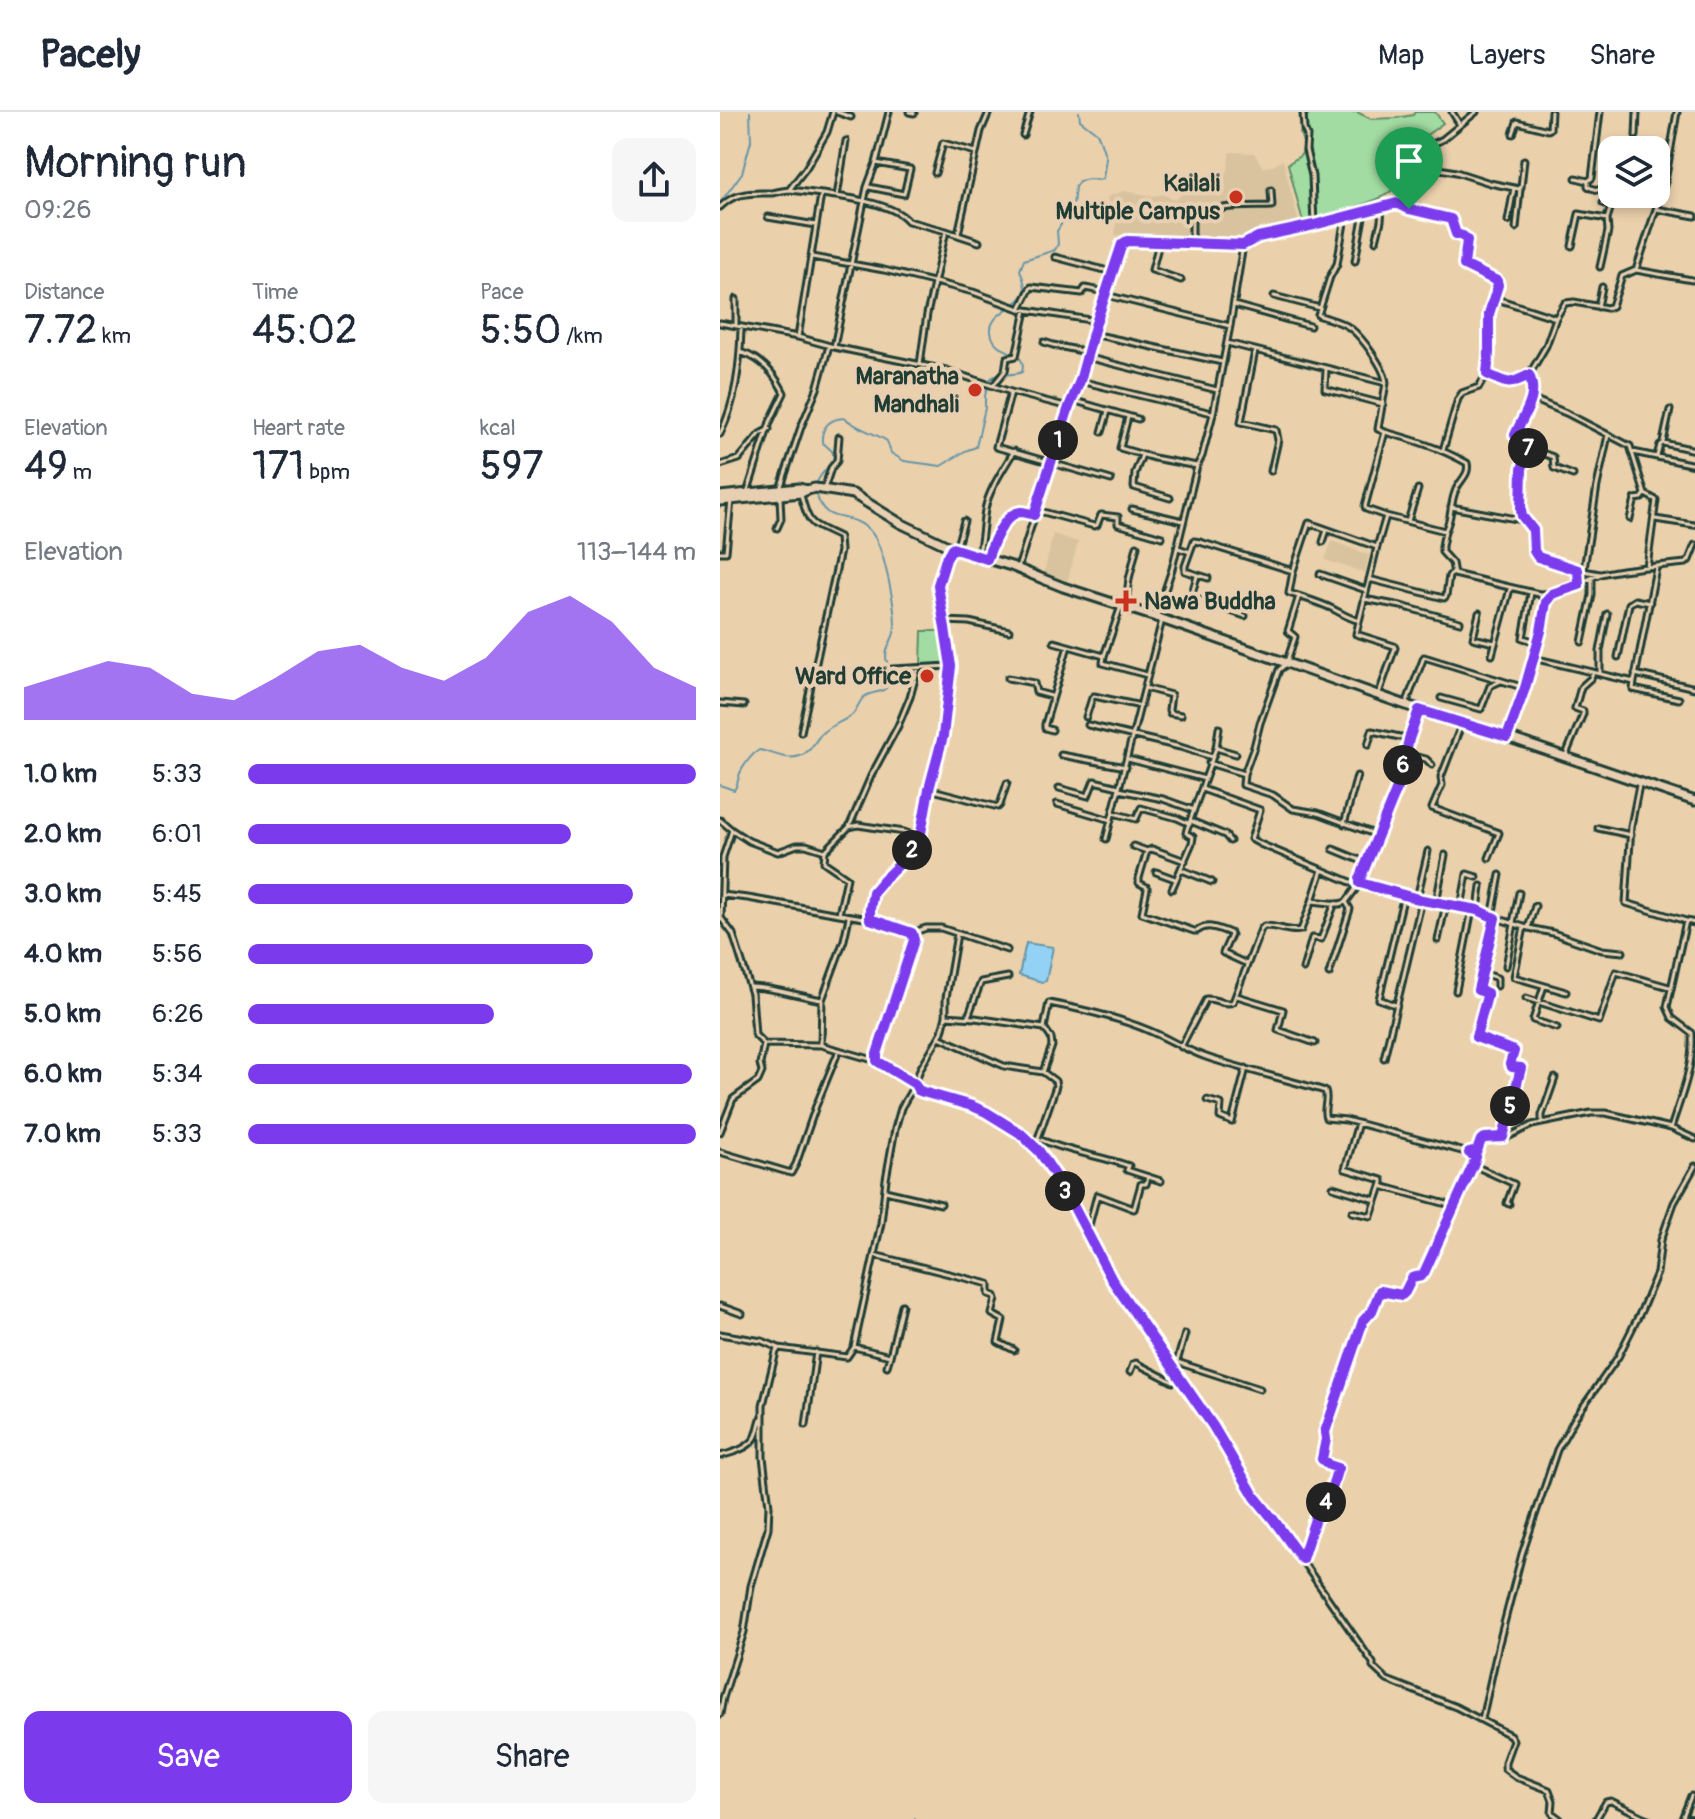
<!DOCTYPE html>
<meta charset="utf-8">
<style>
:root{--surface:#fff;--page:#f6f6f7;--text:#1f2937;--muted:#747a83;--line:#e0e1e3;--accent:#7c3aed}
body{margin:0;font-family:Pangolin,sans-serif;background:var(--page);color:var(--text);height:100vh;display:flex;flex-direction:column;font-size:30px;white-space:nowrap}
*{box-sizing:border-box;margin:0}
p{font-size:26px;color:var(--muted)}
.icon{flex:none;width:44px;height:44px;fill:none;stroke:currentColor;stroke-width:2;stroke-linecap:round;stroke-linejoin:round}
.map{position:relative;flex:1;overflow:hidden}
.side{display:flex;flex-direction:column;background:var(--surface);width:720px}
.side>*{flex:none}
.tools{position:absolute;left:878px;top:24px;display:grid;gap:16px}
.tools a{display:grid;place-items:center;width:72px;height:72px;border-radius:16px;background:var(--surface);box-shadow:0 4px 12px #0003;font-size:40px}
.pin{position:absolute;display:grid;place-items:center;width:68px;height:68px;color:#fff;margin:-82px -34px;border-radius:50% 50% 50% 0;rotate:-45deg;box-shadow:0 0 8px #0007}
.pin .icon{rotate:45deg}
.km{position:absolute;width:40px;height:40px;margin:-20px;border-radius:50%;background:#222;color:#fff;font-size:22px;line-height:40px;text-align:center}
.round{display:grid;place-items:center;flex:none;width:84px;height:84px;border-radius:16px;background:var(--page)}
.headline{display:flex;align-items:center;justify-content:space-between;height:136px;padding:0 24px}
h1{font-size:44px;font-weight:600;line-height:60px}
.figures{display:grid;grid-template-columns:repeat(3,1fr);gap:12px;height:136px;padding:8px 24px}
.figures div{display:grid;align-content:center}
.figures b{font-size:40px;font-weight:600}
.figures small{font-size:22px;font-weight:400}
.figures p{font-size:22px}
.chart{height:224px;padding:16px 24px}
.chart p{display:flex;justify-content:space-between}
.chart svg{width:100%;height:144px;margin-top:8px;fill:var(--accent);opacity:.7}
.primary-button{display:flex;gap:16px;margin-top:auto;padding:16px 24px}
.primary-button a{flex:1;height:92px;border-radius:16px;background:var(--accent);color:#fff;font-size:32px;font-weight:600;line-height:92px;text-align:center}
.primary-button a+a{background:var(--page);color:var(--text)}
ul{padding:0 24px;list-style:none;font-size:26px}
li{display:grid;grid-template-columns:128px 96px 1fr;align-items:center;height:60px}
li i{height:20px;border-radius:10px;background:var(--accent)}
header{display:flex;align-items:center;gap:48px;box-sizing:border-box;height:112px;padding:0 40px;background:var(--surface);border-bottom:2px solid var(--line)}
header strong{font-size:38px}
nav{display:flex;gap:44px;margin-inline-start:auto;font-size:28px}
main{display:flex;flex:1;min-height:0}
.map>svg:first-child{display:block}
.built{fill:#d9c39f}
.green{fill:#a2dca2;stroke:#608c6b;stroke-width:2}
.water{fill:#94d2f5;stroke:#6596a8;stroke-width:2}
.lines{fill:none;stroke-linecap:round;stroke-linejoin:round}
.stream{stroke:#6596a8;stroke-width:2}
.street-casing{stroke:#1f3d34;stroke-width:9}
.primary-casing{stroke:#1f3d34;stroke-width:13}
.street{stroke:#e9cfb1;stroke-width:3}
.primary{stroke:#e9cfb1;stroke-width:7}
.route-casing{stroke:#fff;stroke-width:16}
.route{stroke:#7c3aed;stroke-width:10}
.poi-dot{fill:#c8321e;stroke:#e9cfb1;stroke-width:3}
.labels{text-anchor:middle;stroke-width:8;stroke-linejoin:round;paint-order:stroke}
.poi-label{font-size:24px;font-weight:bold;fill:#1f3d34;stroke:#e9cfb1;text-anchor:end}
</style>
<header>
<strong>Pacely</strong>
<nav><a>Map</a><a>Layers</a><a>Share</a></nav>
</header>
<main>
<section class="side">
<div class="headline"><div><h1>Morning run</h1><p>09:26</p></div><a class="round"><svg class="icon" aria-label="share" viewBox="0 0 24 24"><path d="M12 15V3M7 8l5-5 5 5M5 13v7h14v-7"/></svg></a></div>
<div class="figures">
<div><p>Distance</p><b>7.72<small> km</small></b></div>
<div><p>Time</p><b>45:02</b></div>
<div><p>Pace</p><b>5:50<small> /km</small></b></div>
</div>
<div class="figures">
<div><p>Elevation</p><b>49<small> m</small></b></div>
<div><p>Heart rate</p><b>171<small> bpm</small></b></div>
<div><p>kcal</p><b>597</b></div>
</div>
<div class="chart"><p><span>Elevation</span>113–144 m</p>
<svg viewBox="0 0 160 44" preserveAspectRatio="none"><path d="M0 44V34L10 30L20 26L30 28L40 36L50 38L60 31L70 23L80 21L90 28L100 32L110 25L120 11L130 6L140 14L150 28L160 34V44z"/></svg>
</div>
<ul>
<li><b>1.0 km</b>5:33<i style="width:100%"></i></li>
<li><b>2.0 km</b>6:01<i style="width:72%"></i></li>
<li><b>3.0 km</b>5:45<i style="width:86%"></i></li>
<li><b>4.0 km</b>5:56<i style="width:77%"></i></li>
<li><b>5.0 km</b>6:26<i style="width:55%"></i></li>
<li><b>6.0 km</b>5:34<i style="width:99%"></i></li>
<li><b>7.0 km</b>5:33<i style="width:100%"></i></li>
</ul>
<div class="primary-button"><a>Save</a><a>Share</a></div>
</section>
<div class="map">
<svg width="975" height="1707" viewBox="0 0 975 1707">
<rect width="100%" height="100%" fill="#ebd0ac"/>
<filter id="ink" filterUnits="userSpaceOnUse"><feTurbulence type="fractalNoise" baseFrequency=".0125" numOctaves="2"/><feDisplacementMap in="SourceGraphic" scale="16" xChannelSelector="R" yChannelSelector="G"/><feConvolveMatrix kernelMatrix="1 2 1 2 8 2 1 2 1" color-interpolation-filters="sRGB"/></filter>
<g filter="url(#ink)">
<!-- built -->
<path class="built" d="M509 40 534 41 543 55 553 54 563 48 579 111 557 119 541 122 515 130 395 123 397 104 390 95 387 85 404 79 433 84 443 82 455 88 464 80 470 71 502 58 508 60Z
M333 422 358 430 347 471 324 462Z
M612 429 649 443 645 461 605 448Z"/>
<!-- green -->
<path class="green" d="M590 0H637L651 7 676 6 693 3 695 0H715L723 11C711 21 699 26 691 39 683 51 681 68 671 79 660 91 601 105 583 110L568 52 581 43 584 34 580 21 584 9Z
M202 519H222L226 550 201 554Z"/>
<!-- water -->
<path class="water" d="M306 831 333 835 326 869 322 870 299 863Z"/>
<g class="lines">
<!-- stream -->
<path class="stream" d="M0 91 22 61 31 29 30 0
M96 374C98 362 109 357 114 345L112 339 102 330C101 315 110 306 125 306 135 316 155 321 167 329L171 341 184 349 221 354 245 339 256 335 265 296V284L269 268C279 259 290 265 302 260 309 236 274 245 271 220 269 199 304 194 305 177 305 170 302 164 300 158L304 148 335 138 338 132 337 119 353 93 355 75 359 69 369 67 379 68 383 66 386 46 380 28 377 21 360 8 359 0
M0 673 14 678C19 672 17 666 21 659 25 652 32 642 39 638 53 640 65 649 80 644 90 641 95 629 101 622 110 613 123 610 132 603 137 598 138 592 142 587 149 578 162 583 168 574 174 564 166 554 166 544 166 536 172 529 174 521 178 506 168 464 164 449 161 438 156 423 147 416 126 398 105 415 96 381
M195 1707V1706"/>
<!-- street casing -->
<g class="street-casing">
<path id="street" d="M117 0 131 5
M189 0 194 1
M732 0 740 13
M583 1 584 17 587 24 586 38 592 64 594 113
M793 22 797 10 828 18 830 17 831 0
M303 23 310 0
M916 24 917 0
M888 46 889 61 892 64
M698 53 736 60 770 71 799 77 801 75 804 48
M215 61 223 31 256 40
M856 66 868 69V74L871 76 893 82
M868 69 872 66 880 0
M149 75 184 82 190 57 156 51
M69 78 86 56 107 20 113 0
M117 84 126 29
M677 91 689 97 731 107 736 122 743 124 747 128 744 153 777 169 778 173 774 186 836 206
M883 91 891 94 893 83
M0 95C7 89 12 85 21 83 31 80 42 81 52 81 58 80 65 78 70 78 98 82 171 87 188 109L226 119 259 130
M936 97 975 104
M48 105 96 113
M625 105 617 152 610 165 598 203C608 207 621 209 630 216 642 225 665 256 666 271
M788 109 794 76
M796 116 800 77
M238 122 261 19 269 0
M656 129 661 109 662 95
M439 131 432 158 461 168
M472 132V104C493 93 529 95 552 94L551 78
M852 134 859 102 887 107
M92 145 164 158 213 170
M335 145 392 160
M635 149 644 100
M880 155 888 119 887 107 891 94
M916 158 972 168
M215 170 253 180 300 197 377 209
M386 183 510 214
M554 184 600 196
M774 186C767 210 770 237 767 262 787 272 789 274 809 263
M16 187V214
M514 193 590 214
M878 195 882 175
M300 197 311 175 362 181 365 176 381 179
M0 211 78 225 114 235 226 258 291 280 349 295 298 456
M373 222 502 250
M78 225 101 83
M324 230 333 233 367 240
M507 231 666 271 658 317 665 320
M114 235 147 75 156 51 169 0
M535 239 521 310 556 318 558 328 551 359
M20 240C41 246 55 262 64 281L50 310 28 378
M366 245 497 278
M200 252 207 202 226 119
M606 257 605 277 663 292
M360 269 492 301
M273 274 285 259 287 246 296 244 306 198
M291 280 276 335 391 368
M813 287 846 301 910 334 925 382 936 388 927 455 966 451 969 448 975 433
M352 288 418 307
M349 295 360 269 375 214 402 132 407 129 523 133 538 125 677 91 706 38 711 33 723 27 756 0
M408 305 400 336 434 346 477 354
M382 320 388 299
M0 322C16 290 20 253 21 217
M943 330 950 298
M808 336 833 345 834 356 853 363
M723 338 738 287 742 281 759 275 766 263
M913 340 975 353
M422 343 415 361 414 375 450 386
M937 344 940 333 943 331 975 338
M0 353 19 347 40 322 49 317
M60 377 81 315 97 277 109 234
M104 377 111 356 117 349 119 325
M731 395 796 407 802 405
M412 397 463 409
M316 398 374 414 377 413 381 403 398 405V412L401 413 442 425
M910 407 915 387 922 386 925 382
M935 407 974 413
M688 409 698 377
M57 416 61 407 60 385
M725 419 722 434V440L732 451 734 462 819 482 826 490C821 535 803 580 788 622
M603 430 607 418
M657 435 636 522 674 534 675 536 659 581
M458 436 470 440 474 429 480 430 573 459 589 411 657 435 666 404 646 397 645 394 665 320C694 328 720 336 747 351 750 364 739 368 735 380 730 393 732 406 725 419L666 404
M236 437 244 409
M230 439 226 447 218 473 231 554 222 632 209 677 200 726 186 746 164 767 153 780 150 797V807L192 821 194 828 157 942V949L195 972 198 978 203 980 252 994 266 1000 300 1021 319 1039 345 1078 392 1168 493 1314 535 1385 553 1407 653 1551V1555L667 1568 736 1595 790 1623 793 1628 785 1650V1657L796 1665 829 1678 833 1689 832 1701 840 1707
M0 440H6L11 388
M470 440 465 454V459L488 466
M258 443C263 428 262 414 265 398 268 379 284 356 294 339
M268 445C273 433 282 407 295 401 301 399 308 401 314 403
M864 457 877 374 888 323
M858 458 859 473
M573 459 569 481C584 486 599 490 613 497 621 501 628 506 637 508
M600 462 646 478
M880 462 858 458 818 445C813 436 815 429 813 420 812 413 806 411 803 405 796 393 803 349 808 336L798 327 795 323C804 302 819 285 809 263L826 234 836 206 845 191 854 190 887 196 892 194 902 164 916 158 945 70 957 0
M477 464 471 485 525 504
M649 467 724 486 726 484 729 464 732 462
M811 481 803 526 817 530
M819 482C847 482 856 471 881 462 895 458 911 457 926 455
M644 487 681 494 740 510
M406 492 409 467 417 434
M759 501 753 526 775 531
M437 502 452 457 477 354 482 344 493 302 510 214 523 133
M224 509 249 510 289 519
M334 530 384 544 401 494
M862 530 872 483V467
M772 543 790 477
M384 544 383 551 427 563
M898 545 909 492 915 488 930 491
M813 546 914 570 936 456
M172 557 231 554
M880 561V539L887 502
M915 562 975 576
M288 566 314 571 316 580 331 584
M914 570 913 577 959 587
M425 576 451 583 449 598 450 601 461 603
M721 586 761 597 770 574 781 569
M0 591 24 593
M686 592 704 545 805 576
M366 605 372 586 374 584 421 594
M742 611 721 665 722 673 712 696 779 721 769 746
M368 613 460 635 492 645
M332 618 325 616V612L348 534
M81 620 120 439 119 425C91 411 89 415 81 383
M648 633 652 619 689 627
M496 636 499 616
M686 642 706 647 712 653
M341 643 406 655
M845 645 863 602V599L855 596 861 575 871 566 873 560
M408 647 485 667
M489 651 524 662 534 635 540 611 559 558 566 552 575 525 568 519 579 484
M524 662 523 673 553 683 573 697 598 701 657 723
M919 673 911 714 906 791 966 809 947 895 952 906 972 921C974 955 961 984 951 1016L975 1027
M339 676 368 684 374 669 399 675
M209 677 278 695 280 693 287 671
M482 677 540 698 531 727 540 732 633 771 702 788 758 798 775 806 758 878 767 881V884L756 925 794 939 790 952 792 955 801 956 783 1025
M399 678 443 687 474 698
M337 692 391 708
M393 701 416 707 421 696 457 706 470 712
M0 708 12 718 3 745 1 806 13 822 32 882 35 923 44 932 40 952 42 960 38 969 13 987 0 1020
M471 709 505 723 510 729
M624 712 637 664
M129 715 151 664 178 614 190 585 198 556
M878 716 911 723
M12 718 29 729 58 740 77 733H86L105 739 129 715 138 713 184 720 200 726
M386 727 442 508
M413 734 427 739
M613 737 647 751
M105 739 104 750 127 766 119 802 150 807
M465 749 432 737 427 739 419 766V771L427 775V777L422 801 474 819H477C488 811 497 816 510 821L511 823 503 841 527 852
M462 758 492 770
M436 760 455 767
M452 777 472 731 473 725 466 721 467 717 496 636 516 642
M2 783 28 786 119 802
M697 786 708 739
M592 789 602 758
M716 791 725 743
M741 795 747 762 757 765
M758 798 761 774
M772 805 780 763
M776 806 804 815 833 821 882 838 903 840
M966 809 975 811
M793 811 799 781
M804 815 794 865 846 880
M808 816 815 794
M192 821 206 816H221L287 838
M718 828 726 792
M786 854 794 812
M583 857 592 826 601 827 615 791
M763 861 777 866V874
M609 862 630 797 626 790
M824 874 813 908 837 916
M31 875C55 876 78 884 102 888
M736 879 752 797
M517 884 563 898 558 918 595 931
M806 886 879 909 896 860 949 875
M675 893 659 887 684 783
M226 904 255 906 324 916 329 891C361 897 400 906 430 919 449 927 466 938 486 945 525 958 566 967 605 979 609 988 602 998 606 1006L626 1008 749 1041 757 1039 761 1028 765 1026 788 1025 812 1013 871 1001H886L951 1016
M248 905 261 870 288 865
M219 925 284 954 323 960
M44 932 101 933 157 949
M101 933 102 888 124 828 129 805
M461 935 486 887C496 886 504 894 513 890L541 817 544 814C557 813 569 821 581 818L592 789 620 792 626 790 640 771 680 669 689 627 699 598
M664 946 702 788
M487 988 501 992 500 1005 512 1010 526 956
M822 1011V1003L835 966
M317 1026C346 1040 378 1043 409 1054L407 1058 441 1069
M315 1035 336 974 335 969 323 960 332 934 331 926 325 917
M0 1040 71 1061 76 1052 96 994 119 938
M753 1053 794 1072 787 1091 789 1092
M661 1074 734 1094
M613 1075 656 1088
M165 1079 221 1092
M632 1100 651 1104 662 1071V1068L625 1057 638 1011
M368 1117 377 1083 414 1097 421 1072H426L428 1065
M154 1143 269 1172V1182L275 1184 276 1187 272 1202 283 1208 278 1230 294 1238
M0 1194 22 1202
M0 1222 42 1229 59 1236
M134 1235 170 1244 182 1193
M457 1250 540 1277
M167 1254 170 1244
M410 1260 413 1252 416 1251 453 1270 460 1268
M454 1260 465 1222
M86 1313 96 1240
M0 1344C11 1341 28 1337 35 1326 38 1321 39 1312 41 1307
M582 1445 595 1407C608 1396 612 1373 618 1356L609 1353 602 1347 606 1327 605 1320 643 1209 652 1199 660 1179 682 1183 692 1166 701 1164 704 1161 721 1120 743 1077 756 1045 753 1042
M0 1602 3 1586 24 1520 31 1474 48 1416 49 1394 43 1345V1293L56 1240 59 1236 127 1245 134 1235 161 1111 166 1067 175 1017 181 996 195 972 200 957 222 920 226 904V886L237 822
M762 1607 779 1531 802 1442 837 1338 855 1306 898 1245 921 1199 937 1161 941 1128 954 1091 975 1054
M963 1706 974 1707
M876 1707 886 1690 891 1689 928 1707
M962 1707 971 1684"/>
</g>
<!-- primary casing -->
<g class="primary-casing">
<path id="primary" d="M0 384 79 376 87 378
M0 389 81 381 87 378 95 376 133 382 180 411 232 436 291 454 343 475 436 505 686 593 787 625 975 689"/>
</g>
<!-- street -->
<use href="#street" class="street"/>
<!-- primary -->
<use href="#primary" class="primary"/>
</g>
</g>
<g class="lines" filter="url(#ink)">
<!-- route casing -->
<g class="route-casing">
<path id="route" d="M677 91 689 97 731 107 736 122 743 124 747 128 744 153 777 169 778 173 769 202V241L767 262C789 272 787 274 809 263 819 285 804 302 795 323L808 336 802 357 801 398 802 404 813 418 814 439 818 445 858 458 859 473 832 482 826 490 821 519 805 576 787 625 699 598 689 627 680 669 640 767V771L702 788 758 798 775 806 758 878 767 881V884L756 925 794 939 790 952 792 955 801 956 783 1025 765 1026 761 1028 757 1039 749 1041 756 1045 753 1053 704 1161 701 1164 692 1166 685 1180 682 1183 660 1179 652 1199 643 1209 605 1320 606 1327 602 1347 609 1353 618 1356C612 1373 608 1396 595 1407L582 1447 553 1407 535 1385 493 1314 392 1168 345 1078 319 1039 300 1021 266 1000 252 994 203 980 198 978 195 972 157 949V942L194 828 192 821 150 807V797L153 780 164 767 186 746 200 726 209 677 223 624 231 554 218 473 226 447 232 436 267 447C272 433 284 401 301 400 303 400 312 402 314 403L349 295 360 269 375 214 402 132 407 129 523 133 538 125 594 113Z"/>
</g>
<!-- route -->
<use href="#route" class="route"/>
</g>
<!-- markers -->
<g class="poi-dot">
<circle cx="516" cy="85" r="8"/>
<circle cx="255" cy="278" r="8"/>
<path d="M402 477h8v8h8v8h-8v8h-8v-8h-8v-8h8z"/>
<circle cx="207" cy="564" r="8"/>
</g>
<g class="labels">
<!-- poi labels -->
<g class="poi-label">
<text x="500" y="79">Kailali<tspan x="500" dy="28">Multiple Campus</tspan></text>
<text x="239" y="272">Maranatha<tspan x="239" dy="28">Mandhali</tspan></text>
<text x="424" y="497" text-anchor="start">Nawa Buddha</text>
<text x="191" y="572">Ward Office</text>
</g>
</g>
</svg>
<div class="tools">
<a><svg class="icon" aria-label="layers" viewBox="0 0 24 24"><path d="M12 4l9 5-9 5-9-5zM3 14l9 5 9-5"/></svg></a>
</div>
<div class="pin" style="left:689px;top:97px;background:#1e9e55"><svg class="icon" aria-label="arrive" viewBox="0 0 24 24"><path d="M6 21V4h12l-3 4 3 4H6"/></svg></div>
<b class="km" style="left:338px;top:328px">1</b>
<b class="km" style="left:192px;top:738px">2</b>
<b class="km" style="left:345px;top:1079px">3</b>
<b class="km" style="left:606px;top:1390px">4</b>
<b class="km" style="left:790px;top:994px">5</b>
<b class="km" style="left:683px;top:653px">6</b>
<b class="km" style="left:808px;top:336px">7</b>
</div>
</main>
